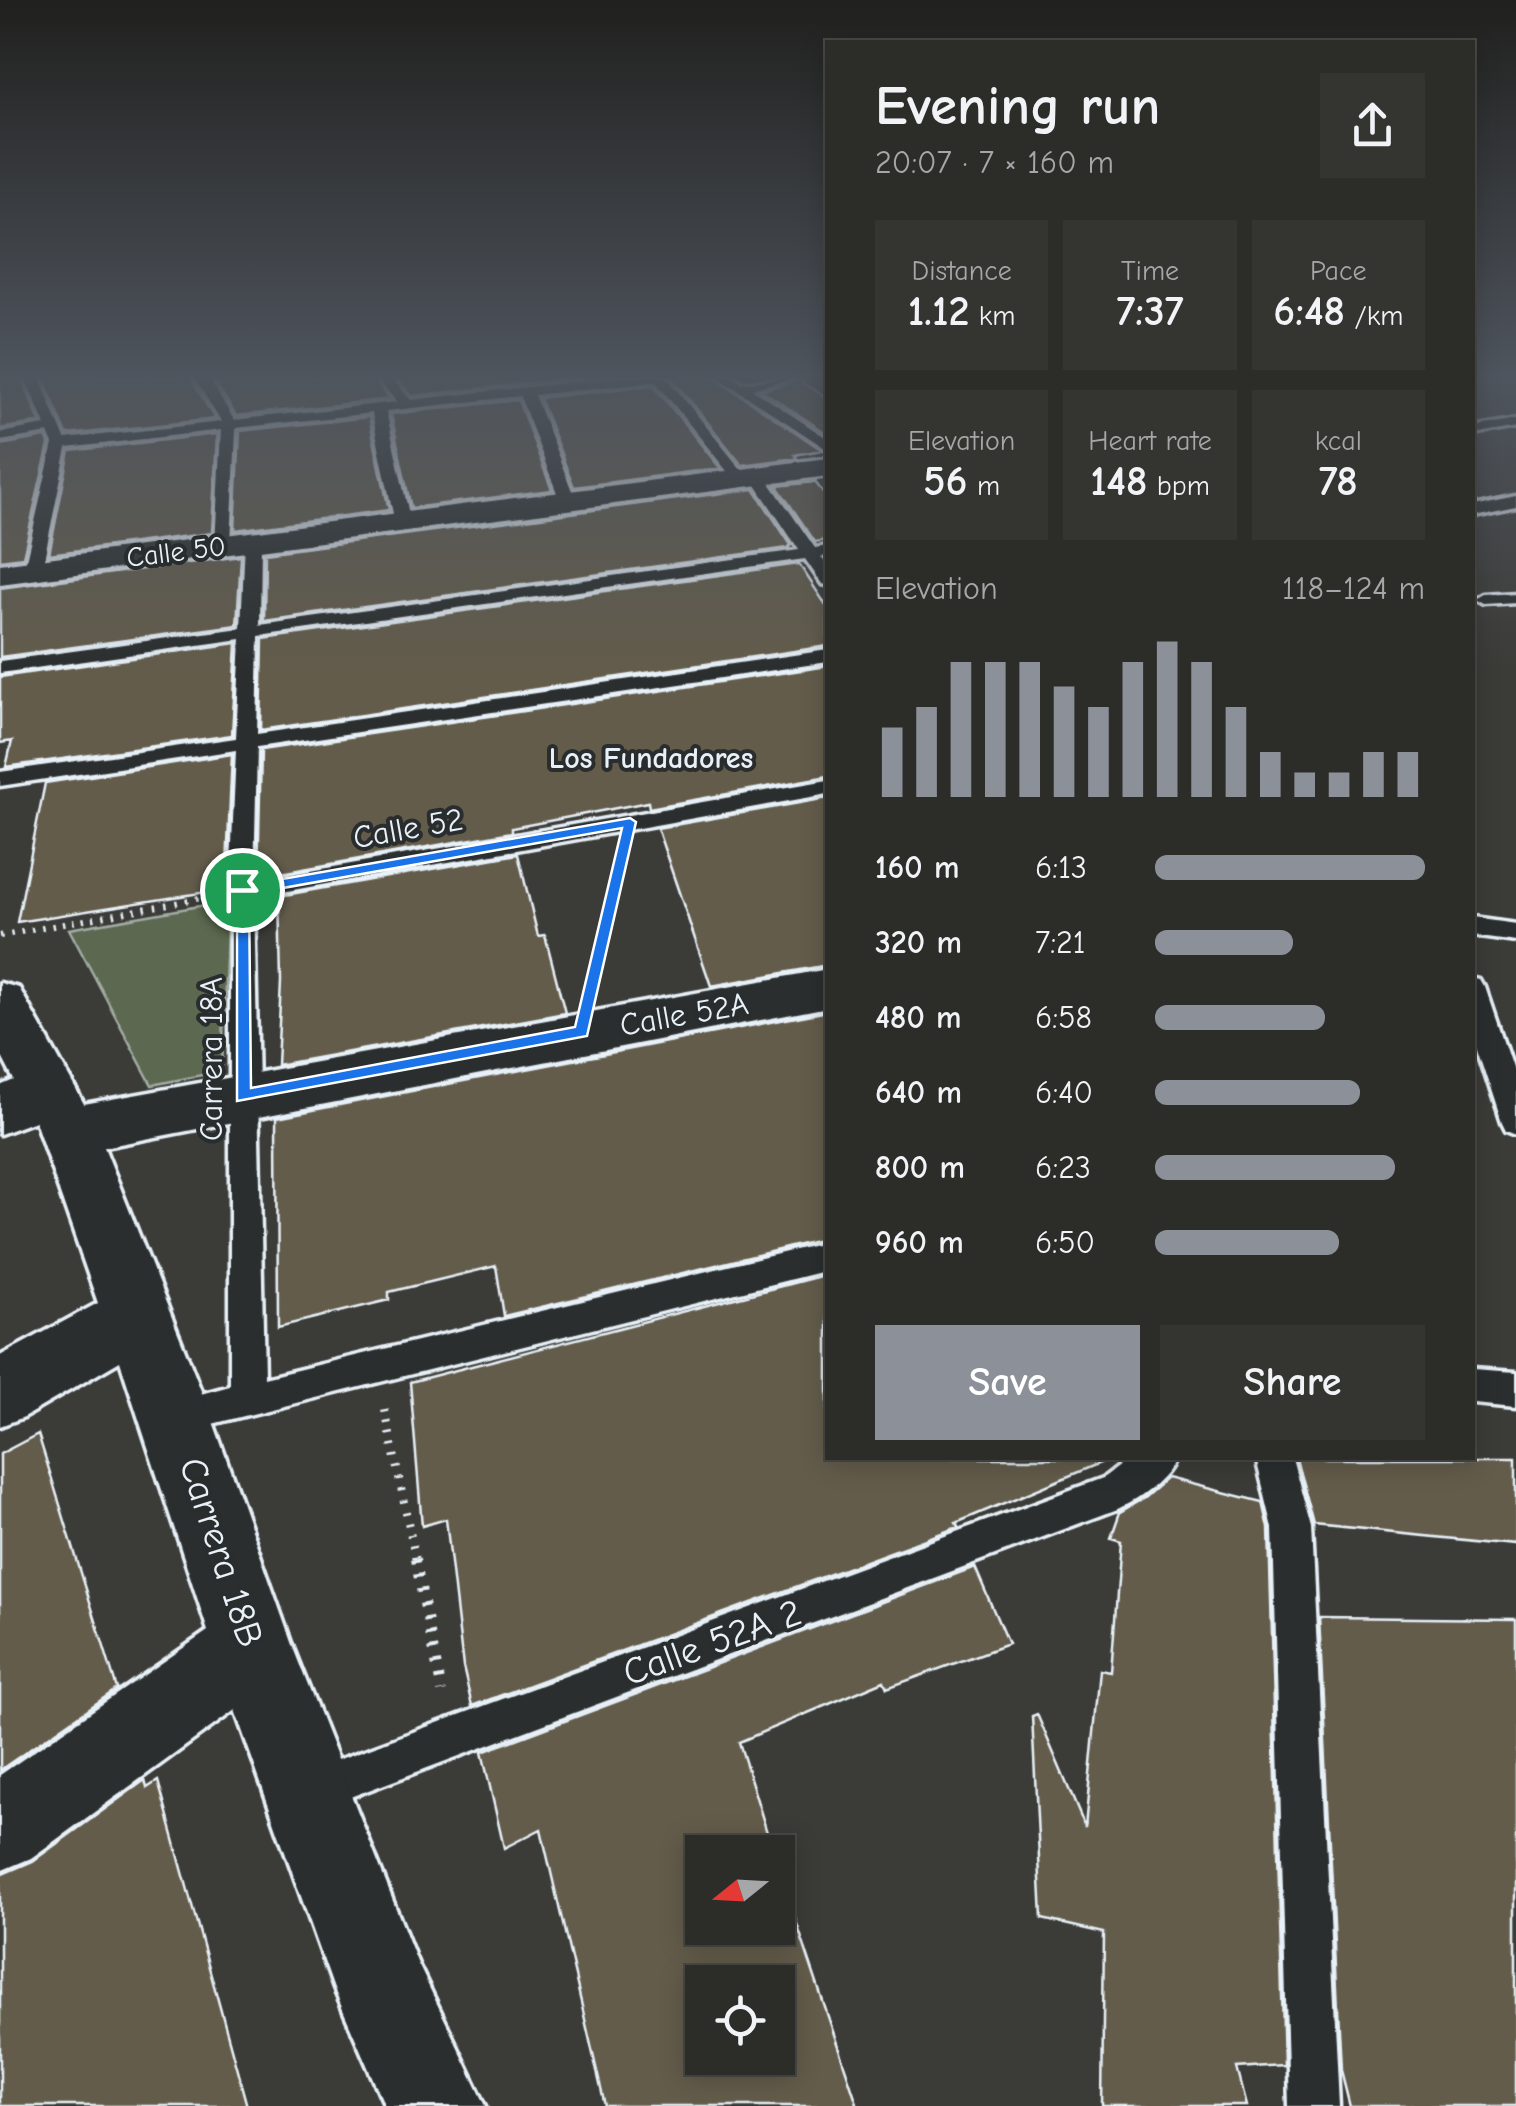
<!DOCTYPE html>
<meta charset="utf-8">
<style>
:root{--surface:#2c2c29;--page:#343431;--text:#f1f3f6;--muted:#a6a7a8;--line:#484846;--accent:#8c9099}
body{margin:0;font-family:"Comic Neue",sans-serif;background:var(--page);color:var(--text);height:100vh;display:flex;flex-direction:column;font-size:38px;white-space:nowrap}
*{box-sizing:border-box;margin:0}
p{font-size:32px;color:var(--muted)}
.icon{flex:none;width:55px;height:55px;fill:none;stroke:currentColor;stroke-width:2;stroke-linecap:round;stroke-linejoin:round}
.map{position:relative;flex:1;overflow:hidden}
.panel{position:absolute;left:825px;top:40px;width:650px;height:1420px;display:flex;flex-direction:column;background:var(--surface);border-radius:0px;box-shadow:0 5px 25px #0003,0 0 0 2px var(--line)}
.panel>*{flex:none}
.needle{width:65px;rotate:252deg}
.controls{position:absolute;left:685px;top:1835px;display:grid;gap:20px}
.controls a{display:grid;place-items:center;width:110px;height:110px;border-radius:0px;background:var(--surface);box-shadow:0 5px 25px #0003,0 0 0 2px var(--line);font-size:50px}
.pin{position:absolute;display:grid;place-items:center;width:85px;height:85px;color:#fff;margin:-42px;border:5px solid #fff;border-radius:50%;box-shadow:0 2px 10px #0007}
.round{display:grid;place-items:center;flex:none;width:105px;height:105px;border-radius:0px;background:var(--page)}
.summary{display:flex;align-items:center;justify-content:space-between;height:170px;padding:0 50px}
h1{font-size:55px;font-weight:700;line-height:75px}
.stats{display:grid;grid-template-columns:repeat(3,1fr);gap:15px;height:170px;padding:10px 50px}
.stats div{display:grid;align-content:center;border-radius:0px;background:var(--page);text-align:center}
.stats b{font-size:42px;font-weight:700}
.stats small{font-size:28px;font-weight:400}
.stats p{font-size:28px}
.chart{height:280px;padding:20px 50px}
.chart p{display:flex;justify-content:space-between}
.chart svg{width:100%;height:180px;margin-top:10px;stroke:var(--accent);stroke-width:6}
.primary-button{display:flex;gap:20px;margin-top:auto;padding:20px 50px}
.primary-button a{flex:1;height:115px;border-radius:0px;background:var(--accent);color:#fff;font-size:40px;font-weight:700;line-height:115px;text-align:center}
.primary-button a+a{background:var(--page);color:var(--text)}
ul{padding:0 50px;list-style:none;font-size:32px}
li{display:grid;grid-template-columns:160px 120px 1fr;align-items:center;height:75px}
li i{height:25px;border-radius:12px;background:var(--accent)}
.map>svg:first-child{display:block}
.green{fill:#5b6850;stroke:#a2aca4;stroke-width:2.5}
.building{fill:#635c4c;stroke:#e8f1f8;stroke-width:2.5;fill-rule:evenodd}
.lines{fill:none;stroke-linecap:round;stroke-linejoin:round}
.service-casing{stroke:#e8f1f8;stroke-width:7}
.minor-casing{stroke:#e8f1f8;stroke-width:7}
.path-far2{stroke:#e8f1f8;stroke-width:6;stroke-dasharray:2.5 8;stroke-linecap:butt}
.path-far1{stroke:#e8f1f8;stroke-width:8;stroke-dasharray:2.5 9;stroke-linecap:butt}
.path{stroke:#e8f1f8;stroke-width:10;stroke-dasharray:4 11;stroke-linecap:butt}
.service{fill:#2a2d2e;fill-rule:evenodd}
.minor{fill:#2a2d2e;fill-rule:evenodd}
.route{fill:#1a73e8;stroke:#fff;stroke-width:2.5;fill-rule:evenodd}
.labels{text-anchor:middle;stroke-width:8;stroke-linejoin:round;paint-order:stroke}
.far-street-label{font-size:28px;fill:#e8f1f8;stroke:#2a2d2e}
.far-neighbourhood-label{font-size:30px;font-weight:bold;fill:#e8f1f8;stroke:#2a2d2e}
.street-label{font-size:32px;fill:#e8f1f8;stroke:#2a2d2e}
.near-street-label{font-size:38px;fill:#e8f1f8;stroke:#2a2d2e}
</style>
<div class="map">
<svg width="1516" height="2106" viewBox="0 0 1516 2106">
<rect width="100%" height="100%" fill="#3b3b37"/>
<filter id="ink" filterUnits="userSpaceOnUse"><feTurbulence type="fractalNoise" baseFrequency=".01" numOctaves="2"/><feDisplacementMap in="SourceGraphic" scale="20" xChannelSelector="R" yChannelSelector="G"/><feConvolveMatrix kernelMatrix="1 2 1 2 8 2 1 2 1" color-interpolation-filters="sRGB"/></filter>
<g filter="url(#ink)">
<!-- green -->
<path class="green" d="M228 901 222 1071 152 1085 69 929Z"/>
<!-- building -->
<path class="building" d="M0 377H21L40 422 0 429Z
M43 377H190L215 419 67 435Z
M212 377H372L390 399 236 416Z
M395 377H585L412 396Z
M671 377H714L822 450 795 455 797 458 742 465Z
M797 380 828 398V434L761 390Z
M653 385 720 468 574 487 539 398Z
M518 400 552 490 411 508 391 414Z
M369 417 389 510 235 530 240 431Z
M217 434 212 533 49 554 70 451Z
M46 437 49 444 23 557 0 560V445Z
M815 482 828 499V540L815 542 777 486Z
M754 489 791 545 788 548 264 621 265 553Z
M241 556 237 625 0 657V588Z
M799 564 828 608V646L261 730 263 639Z
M237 643 232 735 6 767 12 741 0 743V677Z
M828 666V776L649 808 648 802 512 828V832L258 877 261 750Z
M232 754 226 889 17 922 45 783Z
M828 798V965L711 986 657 828Z
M518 854 538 936 545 935 565 1013 277 1065 281 982 279 896Z
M828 1011V1238L504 1316 496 1266 389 1292V1300L278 1327 277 1117Z
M828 1274V1458H1112L956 1523 958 1527 472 1706 463 1667 446 1519 422 1526 410 1382Z
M38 1434 117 1689 0 1770V1454Z
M1296 1458H1516V1545L1314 1525Z
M1167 1478 1263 1502 1269 1528 1284 2065 1237 2068 1247 2106H1102L1104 1933 1042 1919 1032 1716 1037 1714 1085 1827 1100 1670 1111 1672 1121 1541 1111 1538 1120 1512 1144 1498Z
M975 1567 1008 1644 887 1688 884 1681 739 1742 773 1852H702V1928H778V1867L858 2106H605L541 1829 504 1848 482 1752ZM702 1982H778V2058H702Z
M1319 1617 1516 1619V2106H1350L1341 2070Z
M145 1780 147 1788 158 1781 247 2106H0V1875L33 1861Z"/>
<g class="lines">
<!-- service casing -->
<g class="service-casing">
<path id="service" d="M25 377H39L65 439 221 422 194 377H208L234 420 397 402 376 377H390L411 400 619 377H666L748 478 735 481 655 381 534 395 576 501 568 506 560 501 520 396 386 411 411 523 403 528 395 523 372 413 236 428 231 545 223 550 215 545 221 430 67 448 42 569 33 574 24 569 53 444 48 433 0 441V433L45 425Z
M718 377H734L742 383 795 377 752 389 828 439V450Z
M1516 420V428L1472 436V428Z
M758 471 763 473 815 548 828 546V556L821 557 828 566V585L822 584 805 559 259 636 257 734 828 650V662L257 747 254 881 828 780V794L254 897 264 1378 828 1242V1270L176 1433 164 1428 158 1416 164 1404 230 1386V891L236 750 0 786V772L236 738 241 639 0 673V661L241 628 245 541 253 536 261 541 260 625 799 550 750 476Z
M1516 496V506L1472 515V505Z
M1516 593V603L1486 605 1477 600 1486 595Z
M1472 918 1516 924V942L1472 936Z
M1472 978 1481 980 1485 987 1516 1079V1134L1506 1130 1502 1122 1472 1030Z
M1472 1369 1516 1372V1406L1472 1402Z
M1129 1458H1175C1166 1480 1137 1501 1115 1510L310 1812 295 1806 289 1791 295 1776 310 1770 1103 1478Z
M1256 1458H1292L1311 1528 1339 2106H1289L1273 1528Z"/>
</g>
<!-- minor casing -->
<g class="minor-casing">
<path id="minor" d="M828 458V476L0 584V564Z
M828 969V1007L104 1147 211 1416 293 1648 417 1962 486 2106H385L334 1989 235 1710 31 1858 0 1871V1775L208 1631 120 1361 24 1417 0 1426V1356L98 1303 35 1121 0 1134V1086L14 1080 0 1053V983L19 988 84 1104Z"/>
</g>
<!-- path-far2 -->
<path class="path-far2" d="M0 936 201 898
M593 982 620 862"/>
<!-- path-far1 -->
<path class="path-far1" d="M385 1410 416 1561"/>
<!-- path -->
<path class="path" d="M415 1559 442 1692"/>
<!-- service -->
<use href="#service" class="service"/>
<!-- minor -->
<use href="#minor" class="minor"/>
</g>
</g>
<!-- sky -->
<linearGradient id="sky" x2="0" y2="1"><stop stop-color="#20201e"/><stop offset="0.56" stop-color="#4f555e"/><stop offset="1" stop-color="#4f555e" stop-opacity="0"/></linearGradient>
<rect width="1516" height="672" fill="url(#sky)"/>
<!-- route -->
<path class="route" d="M630 818 636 822 587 1036 237 1101V887ZM622 828 575 1027 251 1088 249 894Z"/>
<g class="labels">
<!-- far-street labels -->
<g class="far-street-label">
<text transform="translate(176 551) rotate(-7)" y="10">Calle 50</text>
</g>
<!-- far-neighbourhood labels -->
<g class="far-neighbourhood-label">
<text x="651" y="768">Los Fundadores</text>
</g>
<!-- street labels -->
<g class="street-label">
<text transform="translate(408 828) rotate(-10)" y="11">Calle 52</text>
<text transform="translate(684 1014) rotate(-10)" y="11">Calle 52A</text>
<text transform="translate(211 1059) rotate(-90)" y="11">Carrera 18A</text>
</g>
<!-- near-street labels -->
<g class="near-street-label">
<text transform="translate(222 1552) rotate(72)" y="13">Carrera 18B</text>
<text transform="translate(712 1642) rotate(-20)" y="13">Calle 52A 2</text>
</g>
</g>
</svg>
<div class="controls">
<a><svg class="needle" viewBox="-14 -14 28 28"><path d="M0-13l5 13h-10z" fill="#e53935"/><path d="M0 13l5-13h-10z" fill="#a6a7a8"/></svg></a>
<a><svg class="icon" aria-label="locate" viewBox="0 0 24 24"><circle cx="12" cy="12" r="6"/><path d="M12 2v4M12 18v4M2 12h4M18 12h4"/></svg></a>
</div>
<div class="pin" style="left:242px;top:890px;background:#1e9e55"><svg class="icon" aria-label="arrive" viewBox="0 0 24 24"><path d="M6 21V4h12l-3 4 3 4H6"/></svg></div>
<section class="panel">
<div class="summary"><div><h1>Evening run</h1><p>20:07 · 7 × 160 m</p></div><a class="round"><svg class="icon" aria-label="share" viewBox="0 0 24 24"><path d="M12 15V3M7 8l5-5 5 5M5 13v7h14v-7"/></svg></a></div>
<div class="stats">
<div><p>Distance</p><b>1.12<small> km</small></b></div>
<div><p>Time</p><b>7:37</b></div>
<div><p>Pace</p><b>6:48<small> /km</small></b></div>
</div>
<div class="stats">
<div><p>Elevation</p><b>56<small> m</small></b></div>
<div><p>Heart rate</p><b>148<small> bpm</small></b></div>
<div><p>kcal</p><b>78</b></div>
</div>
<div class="chart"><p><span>Elevation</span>118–124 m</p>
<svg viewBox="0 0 160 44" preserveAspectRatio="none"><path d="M5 44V27M15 44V22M25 44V11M35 44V11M45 44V11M55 44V17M65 44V22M75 44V11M85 44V6M95 44V11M105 44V22M115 44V33M125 44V38M135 44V38M145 44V33M155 44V33"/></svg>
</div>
<ul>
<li><b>160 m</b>6:13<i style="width:100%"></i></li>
<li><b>320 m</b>7:21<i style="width:51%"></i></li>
<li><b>480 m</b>6:58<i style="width:63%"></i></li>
<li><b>640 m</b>6:40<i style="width:76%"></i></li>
<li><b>800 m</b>6:23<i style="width:89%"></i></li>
<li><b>960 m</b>6:50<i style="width:68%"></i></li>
</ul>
<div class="primary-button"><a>Save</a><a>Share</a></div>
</section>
</div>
